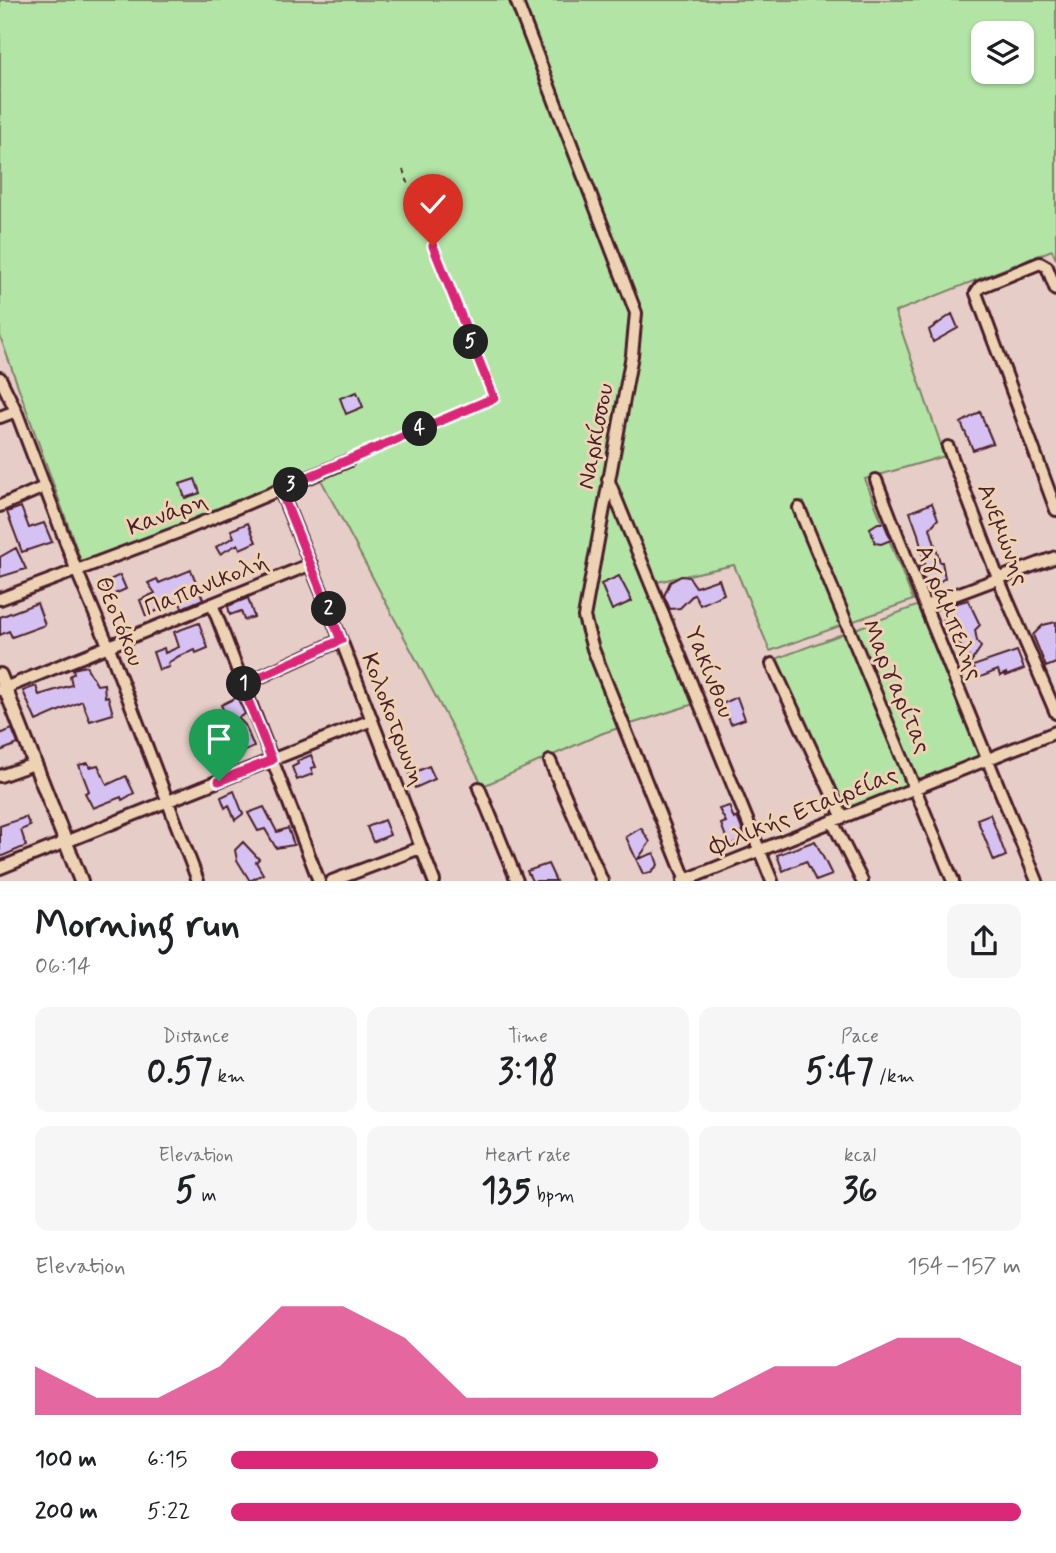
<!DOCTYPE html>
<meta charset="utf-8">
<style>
:root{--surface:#fff;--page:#f6f6f6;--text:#202124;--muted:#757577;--accent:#db2777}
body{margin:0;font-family:Mynerve,sans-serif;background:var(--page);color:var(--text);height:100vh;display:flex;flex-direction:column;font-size:26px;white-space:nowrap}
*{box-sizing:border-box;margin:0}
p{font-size:23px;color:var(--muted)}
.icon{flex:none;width:38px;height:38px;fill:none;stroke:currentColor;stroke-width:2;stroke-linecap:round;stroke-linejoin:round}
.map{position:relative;height:881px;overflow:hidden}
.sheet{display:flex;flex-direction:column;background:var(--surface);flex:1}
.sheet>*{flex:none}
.controls{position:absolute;left:971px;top:21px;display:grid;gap:14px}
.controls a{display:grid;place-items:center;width:63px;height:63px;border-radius:14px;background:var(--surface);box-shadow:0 2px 5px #0004;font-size:35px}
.pin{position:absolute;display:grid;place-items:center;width:60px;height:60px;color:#fff;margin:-72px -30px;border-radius:50% 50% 50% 0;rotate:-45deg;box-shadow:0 0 7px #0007}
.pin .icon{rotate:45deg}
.km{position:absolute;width:35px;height:35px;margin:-18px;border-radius:50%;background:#222;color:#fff;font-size:19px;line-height:35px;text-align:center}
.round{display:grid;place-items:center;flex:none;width:74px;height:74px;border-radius:14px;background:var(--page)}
.summary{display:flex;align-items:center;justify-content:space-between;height:119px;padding:0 35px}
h1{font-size:38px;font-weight:700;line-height:52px}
.stats{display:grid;grid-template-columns:repeat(3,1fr);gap:10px;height:119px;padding:7px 35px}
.stats div{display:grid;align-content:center;border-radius:14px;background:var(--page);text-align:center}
.stats b{font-size:35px;font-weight:700}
.stats small{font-size:19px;font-weight:400}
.stats p{font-size:19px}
.chart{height:196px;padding:14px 35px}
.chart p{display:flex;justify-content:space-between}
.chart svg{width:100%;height:126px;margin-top:7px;fill:var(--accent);opacity:.7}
ul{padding:0 35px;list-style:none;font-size:23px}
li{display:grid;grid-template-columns:112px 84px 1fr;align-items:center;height:52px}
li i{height:18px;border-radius:9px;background:var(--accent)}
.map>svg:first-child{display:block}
.green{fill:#b2e4a5;stroke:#7e8268;stroke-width:2;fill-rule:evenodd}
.building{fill:#d6c2f2;stroke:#4a1f2b;stroke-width:2}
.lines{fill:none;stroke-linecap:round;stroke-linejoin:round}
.minor-casing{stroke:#4a1f2b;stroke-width:16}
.tertiary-casing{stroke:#4a1f2b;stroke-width:18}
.path{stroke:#4a1f2b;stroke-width:2;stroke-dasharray:5 5;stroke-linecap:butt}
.minor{stroke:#edd2b4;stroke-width:10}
.tertiary{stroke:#edd2b4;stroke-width:12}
.route-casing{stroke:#fff;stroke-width:14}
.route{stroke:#db2777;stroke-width:9}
.labels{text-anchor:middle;stroke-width:6;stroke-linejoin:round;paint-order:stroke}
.street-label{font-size:24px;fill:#4a1f2b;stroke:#edd2b4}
</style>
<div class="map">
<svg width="1056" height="881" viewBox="0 0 1056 881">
<rect width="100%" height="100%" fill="#e6cdc7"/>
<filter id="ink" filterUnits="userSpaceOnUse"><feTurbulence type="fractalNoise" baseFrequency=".0143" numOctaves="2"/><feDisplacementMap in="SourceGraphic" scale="14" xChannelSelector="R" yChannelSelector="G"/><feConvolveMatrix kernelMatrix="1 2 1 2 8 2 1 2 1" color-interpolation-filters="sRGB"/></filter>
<g filter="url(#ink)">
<!-- green -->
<path class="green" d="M0 0H1056V259L1052 250 895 312 945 456 865 479 913 600 770 651 734 565 657 582 700 702 603 733 483 786 319 476 81 561 0 336ZM984 33H1022V72H984Z
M919 605 979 756 902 793 843 812 773 660Z"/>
<!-- building -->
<path class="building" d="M952 314 958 328 933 342 929 330Z
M357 392 363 407 346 414 340 398Z
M980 412 993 443 973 450 961 423Z
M195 479 200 493 185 498 180 484Z
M932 503 938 519 930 528 940 562H942L945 578 936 584 927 582 922 577 918 567 925 565 918 534 910 512Z
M21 507 29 528 44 523 52 542 22 552 7 512Z
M248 523 256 542 240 549 238 544 220 554 216 547 234 537 231 530Z
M878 523H884L891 540 881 544 875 543 870 528Z
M16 548 26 569 0 577V557Z
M191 570 203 599 182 608 179 600 146 616 140 600 155 593 148 583 157 579 159 583Z
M120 575 126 589 108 597 101 584Z
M619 576 632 601 612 610 601 584Z
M681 576 689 577 696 587 719 579 724 594 700 605 694 594 680 608 670 609 664 596 670 582Z
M248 598 254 617 244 620 241 611 230 615 228 606Z
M968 600 980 625 975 630 977 641 981 647 971 662 969 657 966 659 958 639 953 640 943 619 950 605Z
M37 603 45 625 12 637 9 631 0 635V617Z
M1056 622V663L1046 667 1033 635 1043 625Z
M199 623 208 648 196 653 195 650 179 656 168 663 169 667 159 670 153 652 164 648 165 653 179 647 174 632Z
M1017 651 1024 669 1006 676V673L1000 676 998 670 978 678 973 666Z
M86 666 97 685 104 684 105 697 108 696 113 714 90 721 82 701 36 721 23 691 36 686 39 695 72 685 70 676 74 673 73 669Z
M237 697 245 714 238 718 245 725 254 747 237 755 236 751 221 757 217 748 232 742 231 738 236 736 221 705Z
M737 697 745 719 731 724 722 704Z
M12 729 18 744 0 751V734Z
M311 755 316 767 311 768 313 774 297 780 292 767 298 764 297 761Z
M88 763 90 767 98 765 107 785 126 776 134 793 122 800 121 797 93 808 85 793 89 791 79 765Z
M429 766 435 779 415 788 409 775Z
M234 791 243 814 235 820 229 805 225 808 221 797Z
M729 806 734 819 737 817 746 839 729 845 721 824 726 822 719 809Z
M264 807 277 832 288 828 294 845 276 848 265 829 258 831 248 813Z
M990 814 1006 856 994 861 977 819Z
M26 817 30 826 21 830 26 846 0 857V826Z
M384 820 390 835 373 842 367 827Z
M641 828 650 842 638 859 654 853 658 865 651 872 643 874 626 837Z
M815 841 832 875 816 881 806 861 783 871 777 855Z
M243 842 259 859 256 862 263 874 250 881 237 860 235 850Z
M548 864 556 881H532L527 871Z"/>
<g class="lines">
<!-- minor casing -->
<g class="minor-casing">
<path id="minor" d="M516 0 636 313 632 355 584 617 593 649 686 881
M1056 290 1047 267 1040 263 980 287 976 293 1056 510
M0 378 16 411 76 569 108 645 198 881
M0 417 16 411
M948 447 998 578 1056 713
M608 479 772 881
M876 480 925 606 1037 881
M280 489 341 640 434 881
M0 506 44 487
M799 508 953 881
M0 599 184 530 348 461
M212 604 319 881
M925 606 1056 557
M772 664 842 816
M242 685 341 640
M0 690 311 564
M550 761 602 881
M0 776 34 764
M479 788 517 881
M832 821 862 881
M0 868 372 720
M332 881 420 848
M683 881 1056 732"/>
</g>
<!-- tertiary casing -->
<g class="tertiary-casing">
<path id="tertiary" d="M0 675 81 881"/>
</g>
<!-- path -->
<path class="path" d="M357 457 494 398 403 170"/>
<!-- minor -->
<use href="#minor" class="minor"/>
<!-- tertiary -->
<use href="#tertiary" class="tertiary"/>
</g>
</g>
<g class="lines" filter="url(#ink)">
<!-- route casing -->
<g class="route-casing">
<path id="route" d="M219 781 272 760 242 685 341 640 280 489 494 398 433 246"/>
</g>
<!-- route -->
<use href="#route" class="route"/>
</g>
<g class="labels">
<!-- street labels -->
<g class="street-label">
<text transform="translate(595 436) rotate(-79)" y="8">Ναρκίσσου</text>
<text transform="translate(167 513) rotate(-21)" y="8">Κανάρη</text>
<text transform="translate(1004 534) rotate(69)" y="8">Ανεμώνης</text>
<text transform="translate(206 584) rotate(-22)" y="8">Παπανικολή</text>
<text transform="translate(950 612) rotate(68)" y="8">Αγράμπελης</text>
<text transform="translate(120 621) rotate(68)" y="8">Θεοτόκου</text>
<text transform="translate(710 672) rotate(68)" y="8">Υακίνθου</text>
<text transform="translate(897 686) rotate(67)" y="8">Μαργαρίτας</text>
<text transform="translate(394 719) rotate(69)" y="8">Κολοκοτρωνη</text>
<text transform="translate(803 810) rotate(-22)" y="8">Φιλικής Εταιρείας</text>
</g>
</g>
</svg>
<div class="controls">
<a><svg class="icon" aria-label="layers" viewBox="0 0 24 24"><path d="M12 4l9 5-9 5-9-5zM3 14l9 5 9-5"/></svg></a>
</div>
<div class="pin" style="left:219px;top:781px;background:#1e9e55"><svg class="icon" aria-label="arrive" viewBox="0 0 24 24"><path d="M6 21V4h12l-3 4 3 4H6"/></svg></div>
<div class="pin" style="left:433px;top:246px;background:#d93025"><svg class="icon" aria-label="check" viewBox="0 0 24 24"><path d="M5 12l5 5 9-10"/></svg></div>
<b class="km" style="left:244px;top:684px">1</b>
<b class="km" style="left:329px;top:609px">2</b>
<b class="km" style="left:291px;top:485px">3</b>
<b class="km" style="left:420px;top:429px">4</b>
<b class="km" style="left:471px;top:342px">5</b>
</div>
<section class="sheet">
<div class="summary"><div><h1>Morning run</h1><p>06:14</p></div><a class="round"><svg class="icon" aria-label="share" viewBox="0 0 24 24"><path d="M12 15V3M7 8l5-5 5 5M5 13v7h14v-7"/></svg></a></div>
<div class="stats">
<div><p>Distance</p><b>0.57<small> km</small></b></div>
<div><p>Time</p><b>3:18</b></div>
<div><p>Pace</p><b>5:47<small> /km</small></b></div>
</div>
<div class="stats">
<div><p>Elevation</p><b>5<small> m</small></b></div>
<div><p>Heart rate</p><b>135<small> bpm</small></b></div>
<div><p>kcal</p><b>36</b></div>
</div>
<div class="chart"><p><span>Elevation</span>154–157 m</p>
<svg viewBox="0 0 160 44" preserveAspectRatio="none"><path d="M0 44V27L10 38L20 38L30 27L40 6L50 6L60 17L70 38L80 38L90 38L100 38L110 38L120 27L130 27L140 17L150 17L160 27V44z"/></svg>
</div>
<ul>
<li><b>100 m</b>6:15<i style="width:54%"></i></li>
<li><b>200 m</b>5:22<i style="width:100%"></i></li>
</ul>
</section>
